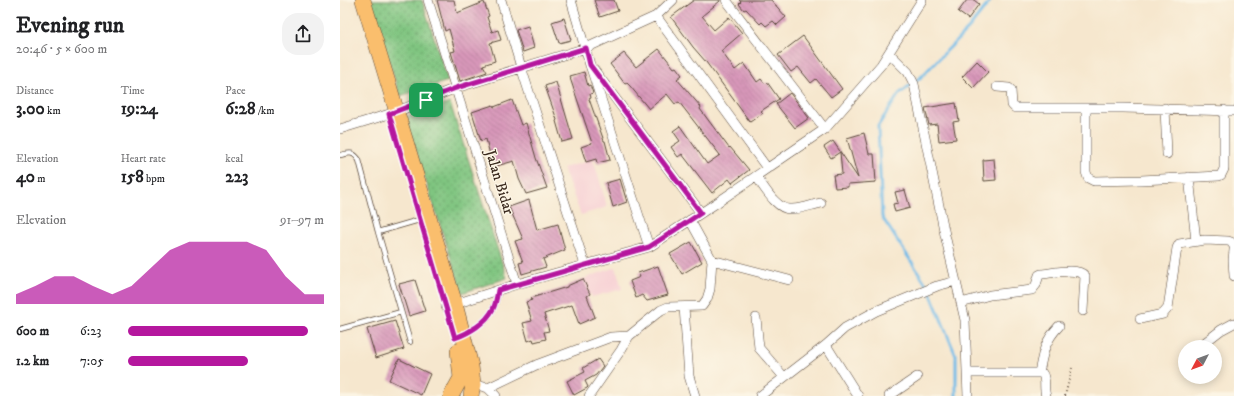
<!DOCTYPE html>
<meta charset="utf-8">
<style>
:root{--surface:#fff;--page:#f2f2f2;--text:#202124;--muted:#757577;--accent:#b5179e}
body{margin:0;font-family:"IM FELL DW Pica",serif;background:var(--page);color:var(--text);height:100vh;display:flex;flex-direction:column;font-size:15px;white-space:nowrap}
*{box-sizing:border-box;margin:0}
p{font-size:13px;color:var(--muted)}
.icon{flex:none;width:22px;height:22px;fill:none;stroke:currentColor;stroke-width:2;stroke-linecap:round;stroke-linejoin:round}
.map{position:relative;flex:1;overflow:hidden}
.drawer{display:flex;flex-direction:column;background:var(--surface);width:340px}
.drawer>*{flex:none}
.needle{width:26px;rotate:229deg}
.fabs{position:absolute;left:838px;top:340px;display:grid;gap:8px}
.fabs a{display:grid;place-items:center;width:44px;height:44px;border-radius:50%;background:var(--surface);box-shadow:0 2px 10px #0003;font-size:20px}
.pin{position:absolute;display:grid;place-items:center;width:34px;height:34px;color:#fff;margin:-17px;border-radius:8px;box-shadow:0 2px 6px #0006}
.round{display:grid;place-items:center;flex:none;width:42px;height:42px;border-radius:16px;background:var(--page)}
.overview{display:flex;align-items:center;justify-content:space-between;height:68px;padding:0 16px}
h1{font-size:22px;font-weight:800;line-height:30px}
.metrics{display:grid;grid-template-columns:repeat(3,1fr);gap:6px;height:68px;padding:4px 16px}
.metrics div{display:grid;align-content:center}
.metrics b{font-size:17px;font-weight:800}
.metrics small{font-size:11px;font-weight:400}
.metrics p{font-size:11px}
.chart{height:112px;padding:8px 16px}
.chart p{display:flex;justify-content:space-between}
.chart svg{width:100%;height:72px;margin-top:4px;fill:var(--accent);opacity:.7}
ul{padding:0 16px;list-style:none;font-size:13px}
li{display:grid;grid-template-columns:64px 48px 1fr;align-items:center;height:30px}
li i{height:10px;border-radius:5px;background:var(--accent)}
main{display:flex;flex:1;min-height:0}
.map>svg:first-child{display:block}
.built{fill:#f7cfd4}
.grass{fill:url(#grass-dots);stroke:#5d784f}
.lines{fill:none;stroke-linecap:round;stroke-linejoin:round}
.stream{stroke:#70bbe9;stroke-width:3}
.building{fill:url(#building-back-hatch)}
.service-casing{stroke:#574638;stroke-width:6}
.minor-casing{stroke:#574638;stroke-width:10}
.primary-casing{stroke:#574638;stroke-width:16}
.path{stroke:#574638;stroke-width:2;stroke-dasharray:1 3;stroke-linecap:butt}
.service{stroke:#fff;stroke-width:4.5}
.minor{stroke:#fff;stroke-width:9}
.primary{stroke:#fabe6d;stroke-width:15}
.route-casing{stroke:#fff;stroke-width:8}
.route{stroke:#b5179e;stroke-width:5}
.labels{text-anchor:middle;stroke-width:3;stroke-linejoin:round;paint-order:stroke}
.street-label{font-size:15px;fill:#3b2a1e;stroke:#fcf5e5}
</style>
<main>
<section class="drawer">
<div class="overview"><div><h1>Evening run</h1><p>20:46 · 5 × 600 m</p></div><a class="round"><svg class="icon" aria-label="share" viewBox="0 0 24 24"><path d="M12 15V3M7 8l5-5 5 5M5 13v7h14v-7"/></svg></a></div>
<div class="metrics">
<div><p>Distance</p><b>3.00<small> km</small></b></div>
<div><p>Time</p><b>19:24</b></div>
<div><p>Pace</p><b>6:28<small> /km</small></b></div>
</div>
<div class="metrics">
<div><p>Elevation</p><b>40<small> m</small></b></div>
<div><p>Heart rate</p><b>158<small> bpm</small></b></div>
<div><p>kcal</p><b>223</b></div>
</div>
<div class="chart"><p><span>Elevation</span>91–97 m</p>
<svg viewBox="0 0 160 44" preserveAspectRatio="none"><path d="M0 44V38L10 33L20 27L30 27L40 33L50 38L60 33L70 22L80 11L90 6L100 6L110 6L120 6L130 11L140 27L150 38L160 38V44z"/></svg>
</div>
<ul>
<li><b>600 m</b>6:23<i style="width:92%"></i></li>
<li><b>1.2 km</b>7:05<i style="width:61%"></i></li>
</ul>
</section>
<div class="map">
<svg width="894" height="396" viewBox="0 0 894 396">
<defs>
<pattern id="grass-dots" width="8" height="8" patternUnits="userSpaceOnUse"><rect width="8" height="8" fill="#7fc580"/><path d="M2 2h.1M6 6h.1" fill="none" stroke="#69a068" stroke-width="1.8" stroke-linecap="round"/></pattern>
<pattern id="building-back-hatch" width="6" height="6" patternUnits="userSpaceOnUse"><rect width="6" height="6" fill="#d897ba"/><path d="M-1 5l2 2M0 0l6 6M5-1l2 2" fill="none" stroke="#b07b97"/></pattern>
</defs>
<rect width="100%" height="100%" fill="#fcf5e5"/>
<filter id="ink" filterUnits="userSpaceOnUse"><feTurbulence type="fractalNoise" baseFrequency=".025" numOctaves="2"/><feDisplacementMap in="SourceGraphic" scale="8" xChannelSelector="R" yChannelSelector="G"/><feConvolveMatrix kernelMatrix="1 2 1 2 8 2 1 2 1" color-interpolation-filters="sRGB"/></filter>
<filter id="wash" filterUnits="userSpaceOnUse"><feTurbulence type="fractalNoise" baseFrequency=".012" numOctaves="4" result="noise"/><feDisplacementMap in="SourceGraphic" scale="16" xChannelSelector="R" yChannelSelector="G"/><feGaussianBlur stdDeviation="0.9" result="paint"/><feColorMatrix in="noise" values="0 0 0 0 0 0 0 0 0 0 0 0 0 0 0 0 0 1.4 0 .05"/><feComposite in="paint" operator="in"/></filter>
<g filter="url(#wash)">
<rect width="100%" height="100%" fill="#f6e7ce"/>
<!-- built -->
<path class="built" d="M253 160 259 178 267 207 241 215 223 168Z
M276 267 282 289 252 297 243 279Z"/>
<!-- grass -->
<path class="grass" d="M29 0H82L108 81 60 96Z
M110 103 167 278 122 293 65 117Z"/>
<g class="lines">
<!-- stream -->
<path class="stream" d="M616 396V356L588 287 542 217 538 126 559 94 581 77 629 28 651 0"/>
</g>
<g id="blocks">
<!-- building -->
<path class="building" d="M97 0H114L117 13 144 2 149 16 147 17 152 32 158 30 161 40 150 43 155 61 143 65 147 72 120 81 111 52 115 51 109 29 105 31Z
M254 0H274L278 11 260 17Z
M354 0H380V1L362 16 374 30 389 17 402 33 381 51 395 70 404 63 417 82 421 79 425 84 427 82 439 99 421 111 423 113 410 122 366 62 353 47 331 17Z
M399 0H431L446 17 437 25 433 21 426 26 422 22 420 24 406 9 404 10 399 4 401 2Z
M627 0H634L639 4 628 19 618 12Z
M224 18 231 40 219 43 212 22Z
M188 26 194 48 183 52 176 30Z
M463 36 502 89 491 97 476 79 471 83 458 67 451 72 438 55Z
M319 49 334 68 336 67 342 75 337 79 361 107 360 109 363 113 389 148 390 147 409 170 392 183 389 179 372 193 342 154 338 157 331 147 340 141 333 131 340 126 367 164 380 155 339 102 335 104 327 94 309 109 290 86 287 83 285 84 270 64 284 53 296 67Z
M637 61 648 72 633 88 622 77Z
M244 72 248 86 250 85 253 93 250 94 251 98 249 99 264 141H265L270 160 257 163 256 159 246 162 241 147 252 143 230 78H231L230 76Z
M216 82 233 139 222 142 216 121 217 120 205 86Z
M450 93 469 118 455 128 436 104Z
M172 100 181 125 186 123 196 158 207 188 186 194 179 179 174 161 153 167 146 139 141 141 132 112 153 105 154 107Z
M616 103 619 121 613 122 616 139 599 141 597 124 589 125 585 108Z
M524 133 529 154H534L536 182 508 184V187L495 188 493 175 502 174 500 152 491 158 484 147 493 141 518 178 507 138Z
M654 159 656 180 644 181 643 160Z
M280 179 287 202 273 207 266 183Z
M565 190 570 208 555 212 553 204 558 203 555 192Z
M189 200 197 230 218 224 225 250 203 259 206 267 182 274 179 263 183 262 175 241 183 239 169 207Z
M351 242 362 262 342 274 330 254Z
M318 266 328 295 307 301 302 295 296 298 290 281 300 277 298 273Z
M243 279 250 294 247 296 255 317 239 324 232 305 204 314 209 331 204 332 206 339 194 342 193 339 188 341 183 323 192 321 186 302 192 300 191 298 227 287V286Z
M75 280 85 311 69 316 59 284Z
M55 321 64 349 36 358 27 329Z
M59 359 90 374 81 395 49 380Z
M258 359 263 366 256 375 245 381 248 387 247 388 234 395 227 381 245 372 243 368Z"/>
</g>
</g>
<g filter="url(#ink)">
<use href="#blocks" fill-opacity="0" stroke="#574638" stroke-width="1"/>
<g class="lines">
<!-- service casing -->
<g class="service-casing">
<path id="service" d="M0 155C10 153 13 151 19 160L38 232 70 342
M38 232 86 218
M0 329 61 312
M115 338C129 333 146 323 153 309 156 303 157 296 159 290"/>
</g>
<!-- minor casing -->
<g class="minor-casing">
<path id="minor" d="M88 0 177 284
M161 0 181 67 245 265
M231 0 250 65 309 247
M386 0 485 129
M316 16 427 168
M549 53 568 72 574 84 605 235 625 320 628 396
M254 70 361 213
M657 87 669 88 671 90 672 105 675 108H783L894 111
M746 108V172L748 178 754 181 801 180 879 176 881 175 884 169V110
M825 108 827 154
M0 129 56 112 116 88 246 48 316 16 333 0
M416 176C424 187 437 211 452 209 462 209 471 205 481 203
M849 177 856 241
M894 250 893 260 894 276
M372 260 449 280
M621 303 650 295 692 290 696 285 699 275 701 274C713 273 738 267 745 276L743 311
M106 307 177 284 309 247 378 202 485 129 541 65 582 0
M344 307 349 376 355 396
M416 318 419 348 444 377
M800 319 823 314 828 308 837 248 839 244 865 240 888 241 891 242 894 246
M486 345 518 396
M859 347 881 330 894 323
M627 373H702C707 379 703 388 706 396
M699 373C703 353 704 342 719 326
M133 384 148 388 156 396
M148 388 196 365 271 337 289 336 321 310 328 307 362 306 367 299 370 289 372 260 350 220
M249 396 281 350 289 336
M420 396 486 345 505 328 536 311 597 286 616 281
M549 396 577 377"/>
</g>
<!-- primary casing -->
<g class="primary-casing">
<path id="primary" d="M23 0 115 304 131 366 133 384 131 396
M118 351 121 378
M111 396 121 378"/>
</g>
<!-- path -->
<path class="path" d="M725 396 732 368"/>
<!-- service -->
<use href="#service" class="service"/>
<!-- minor -->
<use href="#minor" class="minor"/>
<!-- primary -->
<use href="#primary" class="primary"/>
</g>
</g>
<g class="lines" filter="url(#ink)">
<!-- route casing -->
<g class="route-casing">
<path id="route" d="M246 48 250 65 361 213 309 247 158 290C157 296 156 303 153 309 146 323 129 333 115 338L49 114 116 88Z"/>
</g>
<!-- route -->
<use href="#route" class="route"/>
</g>
<g class="labels">
<!-- street labels -->
<g class="street-label">
<text transform="translate(160 182) rotate(73)" y="5">Jalan Bidar</text>
</g>
</g>
</svg>
<div class="fabs">
<a><svg class="needle" viewBox="-14 -14 28 28"><path d="M0-13l5 13h-10z" fill="#e53935"/><path d="M0 13l5-13h-10z" fill="#757577"/></svg></a>
</div>
<div class="pin" style="left:86px;top:100px;background:#1e9e55"><svg class="icon" aria-label="arrive" viewBox="0 0 24 24"><path d="M6 21V4h12l-3 4 3 4H6"/></svg></div>
</div>
</main>
